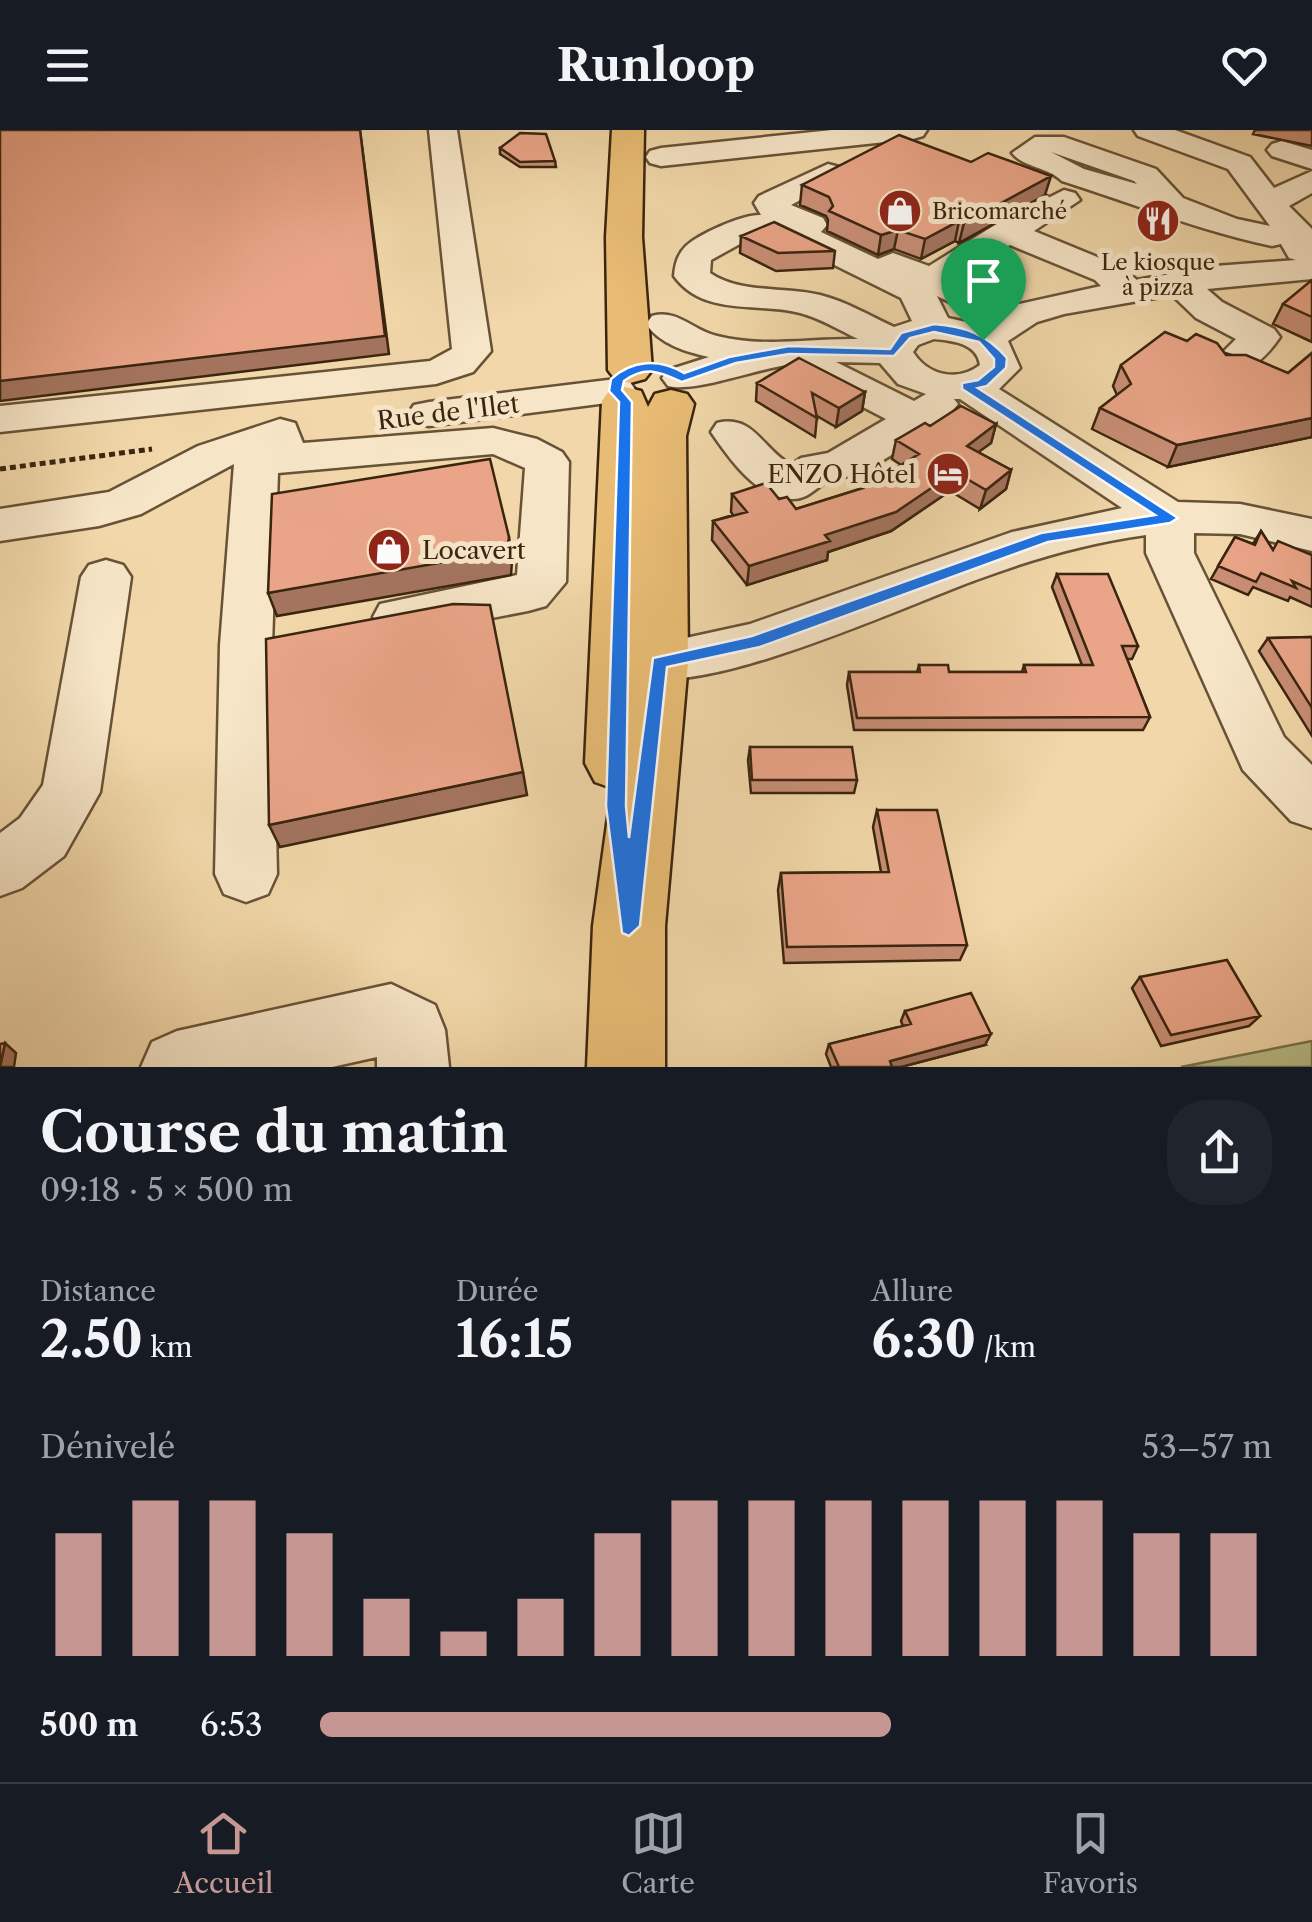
<!DOCTYPE html>
<html lang="fr">
<meta charset="utf-8">
<style>
:root{--surface:#171b24;--page:#20242c;--text:#f1f3f6;--muted:#9ea1a6;--line:#363941;--accent:#c59692}
body{margin:0;font-family:"Libre Caslon Text",serif;background:var(--page);color:var(--text);height:100vh;display:flex;flex-direction:column;font-size:38px;white-space:nowrap}
*{box-sizing:border-box;margin:0}
p{font-size:32px;color:var(--muted)}
.icon{flex:none;width:55px;height:55px;fill:none;stroke:currentColor;stroke-width:2;stroke-linecap:round;stroke-linejoin:round}
.map{position:relative;height:937px;overflow:hidden}
.side{display:flex;flex-direction:column;background:var(--surface);flex:1}
.side>*{flex:none}
.pin{position:absolute;display:grid;place-items:center;width:85px;height:85px;color:#fff;margin:-102px -42px;border-radius:50% 50% 50% 0;rotate:-45deg;box-shadow:0 0 10px #0007}
.pin .icon{rotate:45deg}
.round{display:grid;place-items:center;flex:none;width:105px;height:105px;border-radius:40px;background:var(--page)}
.summary{display:flex;align-items:center;justify-content:space-between;height:170px;padding:0 40px}
h1{font-size:55px;font-weight:800;line-height:75px}
.metrics{display:grid;grid-template-columns:repeat(3,1fr);gap:15px;height:170px;padding:10px 40px}
.metrics div{display:grid;align-content:center}
.metrics b{font-size:50px;font-weight:800}
.metrics small{font-size:28px;font-weight:400}
.metrics p{font-size:28px}
.chart{height:280px;padding:20px 40px}
.chart p{display:flex;justify-content:space-between}
.chart svg{width:100%;height:180px;margin-top:10px;stroke:var(--accent);stroke-width:6}
ul{padding:0 40px;list-style:none;font-size:32px}
li{display:grid;grid-template-columns:160px 120px 1fr;align-items:center;height:75px}
li i{height:25px;border-radius:12px;background:var(--accent)}
header{display:flex;justify-content:space-between;align-items:center;height:130px;padding:0 40px;background:var(--surface);font-size:45px;font-weight:800}
.menu{display:flex;justify-content:space-around;align-items:center;height:140px;border-top:2px solid var(--line);background:var(--surface);font-size:28px;color:var(--muted)}
.menu a{display:grid;justify-items:center;gap:5px}
.menu .selected{color:var(--accent)}
.map>svg:first-child{display:block}
.green{fill:#b9be89;stroke:#7a724c;stroke-width:2.5}
.lines{fill:none;stroke-linecap:round;stroke-linejoin:round}
.minor-casing{stroke:#685236;stroke-width:5}
.major-casing{stroke:#3a250f;stroke-width:5}
.path{stroke:#3a250f;stroke-width:5;stroke-dasharray:6 4;stroke-linecap:butt}
.minor{fill:#f6e5c7;fill-rule:evenodd}
.major{fill:#e8bc74;fill-rule:evenodd}
.wall{fill:#c98e75;stroke:#3a250f;stroke-width:2.5}
.shaded-wall{fill:#a4745f;stroke:#3a250f;stroke-width:2.5}
.building{fill:#eaa588;stroke:#3a250f;stroke-width:2.5}
.route{fill:#1a73e8;stroke:#fff;stroke-width:2.5;fill-rule:evenodd}
.labels{text-anchor:middle;stroke-width:10;stroke-linejoin:round;paint-order:stroke}
.far-poi-label{font-size:22px;fill:#3a250f;stroke:#f6e5c7;text-anchor:start}
.street-label{font-size:25px;fill:#3a250f;stroke:#f6e5c7}
.poi-label{font-size:25px;fill:#3a250f;stroke:#f6e5c7;text-anchor:end}
</style>
<header><svg class="icon" aria-label="menu" viewBox="0 0 24 24"><path d="M4 6h16M4 12h16M4 18h16"/></svg>Runloop<svg class="icon" aria-label="heart" viewBox="0 0 24 24"><path d="M12 20l-8-8c-3-5 5-10 8-4 3-6 11-1 8 4z"/></svg></header>
<div class="map">
<svg width="1312" height="937" viewBox="0 0 1312 937">
<rect width="100%" height="100%" fill="#f1d7a9"/>
<filter id="stains"><feTurbulence type="fractalNoise" baseFrequency=".002" numOctaves="4"/><feColorMatrix values="0 0 0 0 .2 0 0 0 0 .09 0 0 0 0 .02 0 0 0 .5 -.17"/></filter>
<radialGradient id="worn" r=".72"><stop offset=".6" stop-color="#630" stop-opacity="0"/><stop offset="1" stop-color="#630" stop-opacity=".3"/></radialGradient>
<!-- green -->
<path class="green" d="M1312 911V937H1181Z"/>
<g class="lines">
<!-- minor casing -->
<g class="minor-casing">
<path id="minor" d="M429 0H457L491 221 473 242 436 254 0 302V276L430 231 452 219Z
M832 0H927L923 6 913 9 661 36 650 33 646 27 650 21 661 18Z
M1134 0H1175L1250 27 1274 58 1312 41V63L1289 76 1312 99V149L1207 159 1222 172 1274 199 1280 207C1265 229 1244 249 1217 242L1211 234 1236 209 1196 188 1172 165 1064 184 1037 192 1008 211 1020 238 999 259 1178 372 1240 374 1312 389V421L1240 404 1194 403V423L1284 607 1312 635V698L1291 691 1243 640 1146 423V405C1087 413 1032 429 976 450 905 476 707 567 640 546L633 532 640 518 750 494 1012 402 1122 378 960 269H954L958 274C941 298 884 331 856 344 846 348 835 348 826 352 815 359 806 370 792 369 756 368 729 328 711 302L717 293C754 284 762 319 791 335L801 328 828 323 886 289 798 243 793 234C758 238 696 263 668 256L662 248 668 240 709 227C686 222 660 214 646 194L652 186C678 179 692 200 717 206 763 218 810 208 858 209 839 200 820 188 800 183 759 172 703 187 674 146 675 135 677 125 686 116 699 104 743 84 761 85L754 73 759 66 828 34 839 37 843 43 839 49 791 75 823 88 827 95 821 102 878 129 893 123 929 136 995 95 1064 60 1075 63 1080 70 1034 101 1119 136 1137 150 1215 136 1296 130 1289 128 1281 114 1272 116C1200 101 1132 73 1062 51 1048 37 1024 38 1012 23L1035 7H1064L1156 39 1183 68 1237 89 1270 96 1228 39 1138 6ZM1051 22 1134 51 1137 54 1084 39ZM758 104 774 105 901 168 912 191 894 197C870 186 845 171 820 165 783 156 741 164 710 143L711 130ZM1010 115 1095 150 1101 156 1015 175 954 147ZM937 166 988 190 980 195 948 188ZM934 209C953 211 977 213 980 235 958 252 928 246 913 222L918 215ZM836 232 880 233 898 254 926 264 914 271Z
M1282 11 1312 20V39L1272 26 1267 20 1272 14Z
M616 249 630 252 636 261 630 270 429 296 414 293 408 284 414 275 429 272Z
M280 289 295 293 303 313 493 298 537 309 562 322 569 332 566 452 546 476 528 481 398 506 380 500 373 487 380 474 517 445 525 338 493 324 278 343 272 515 277 744 268 764 246 772 224 764 215 744 220 515 234 334 141 384 99 396 0 411V379L109 362 198 316Z
M106 430 123 435 131 447 100 662 64 726 22 758 0 766V703L20 688 43 655 81 447 89 435Z
M391 854 435 875 445 900 449 937H377V927L332 937H141L152 912 177 901Z"/>
</g>
<!-- major casing -->
<g class="major-casing">
<path id="major" d="M612 0H644L642 107 652 240 645 249 630 253 615 249 608 240 606 107Z
M625 257 641 261 648 277 655 264 671 260 687 264 694 274 686 306 688 532 665 796V937H587L593 796 612 658 595 652 585 633 602 271 609 261Z"/>
</g>
<!-- path -->
<path class="path" d="M0 339 152 319"/>
<!-- minor -->
<use href="#minor" class="minor"/>
<!-- major -->
<use href="#major" class="major"/>
</g>
<!-- wall -->
<path class="wall" d="M1255 0H1312V16L1253 4Z
M500 18 555 31 556 37H520L500 24Z
M802 55 1045 65 959 113 955 111 921 129 894 119 878 125 827 101 828 90 826 86 800 75Z
M741 106 835 121 833 138 776 141 740 123Z
M1312 150V212L1273 194 1283 174Z
M1187 211 1288 243 1312 223V307L1168 337 1092 299 1100 278 1117 265 1113 256 1121 235Z
M757 253 865 262 862 281 836 297 817 286 815 307 756 271Z
M996 294 991 313 978 322 1011 340 1006 359 980 379 950 361 891 401 828 422 827 430 747 455 712 410 713 391 733 385 731 382 732 364 779 369 796 379 863 358 901 335 892 329 896 310 930 296Z
M1261 401 1273 420 1312 425V477L1290 467 1288 471 1253 457 1248 465 1211 449 1235 407 1253 414Z
M1057 444 1138 516 1132 529H1127L1150 587 1143 600H854L847 555 849 542H917L919 535 949 542H1022L1024 535H1082L1052 457Z
M1312 507V606L1259 521 1268 508Z
M750 617 857 650 854 663H751L748 630Z
M877 680 967 815 960 830 784 833 778 760 781 743 881 742 873 697Z
M1140 847 1260 886 1249 896 1161 916 1132 858Z
M905 881 985 915 901 937H831L826 924 829 914 903 896 901 891Z"/>
<!-- shaded-wall -->
<path class="shaded-wall" d="M360 0 389 224 0 271V251Z
M1051 46 1045 65 959 113 964 93Z
M959 91 955 111 921 129 925 109Z
M898 100 894 119 878 125 881 105Z
M865 262 862 281 836 297 839 278Z
M1312 288V307L1168 337 1177 315Z
M996 294 991 313 962 334 967 316Z
M1011 340 1006 359 980 379 986 360Z
M955 342 950 361 891 401 828 422 827 430 747 455 749 436Z
M509 407 512 431 511 445 277 486 268 463Z
M523 642 527 665 280 717 269 695Z
M991 904 985 915 901 937H887L890 931Z
M5 913 16 923 14 937H0Z"/>
<!-- building -->
<path class="building" d="M0 0H360L385 206 0 251Z
M520 3 546 4 555 31 520 32 500 18Z
M899 5 971 32 988 23 1051 46 964 93 959 91 925 109 898 100 881 105 829 81 833 76 829 67 802 55Z
M774 92 835 121 778 123 741 106Z
M1312 150V187L1283 174Z
M1165 202 1187 211 1196 204 1217 213 1226 225H1246L1288 243 1312 223V288L1177 315 1100 278 1131 254 1121 235Z
M799 228 865 262 839 278 812 263 817 288 757 253Z
M961 276 996 294 967 316 1011 340 986 360 955 342 896 382 825 405 830 411 749 436 713 391 747 382 732 364 766 353 779 369 787 367 796 379 863 358 919 324 896 310 925 293 930 296Z
M490 329 509 407 507 421 268 463 272 364Z
M1261 401 1273 420 1278 411 1312 425V460L1292 451 1296 458 1261 443 1256 452 1218 436 1235 407 1255 415Z
M1057 444H1108L1138 516H1122L1150 587 857 588 849 542H920L919 535H948L949 542H1026L1024 535H1093Z
M453 474 490 475 523 642 269 695 266 509Z
M1312 507V578L1268 508Z
M750 617H852L857 650H752Z
M877 680H937L967 815 787 817 781 743 889 742Z
M1227 830 1260 886 1171 905 1140 847Z
M971 863 991 904 890 931 892 937H839L829 914 911 894 905 881Z
M5 913 0 937V914Z"/>
<!-- route -->
<path class="route" d="M934 194C964 196 987 204 1007 228L1006 238 987 256 978 258 1178 388 1170 393 1048 412 760 517 667 537 640 796 629 806 622 803 606 676 619 272 609 261 611 249C632 230 659 228 684 243L729 227 789 216 890 219 901 203ZM934 202 979 212 994 229V237L978 250 962 253V259L1155 385 1041 403 752 506 653 528 629 708 626 676 632 272 622 260 624 251C646 235 660 242 682 252L736 233 789 224 894 226 910 208Z"/>
<!-- icons -->
<defs>
<g id="shop-disc" transform="scale(2.25)"><circle r="9.5" fill="#8f2418" stroke="#f6e5c7"/><path d="M-5-2.5h2.3a2.7 3.5 0 0 1 5.4 0H5L5.5 6h-11ZM-1.5-2.5h3a1.5 2.3 0 0 0-3 0Z" fill="#fff"/></g>
<g id="restaurant-disc" transform="scale(2.25)"><circle r="9.5" fill="#8f2418" stroke="#f6e5c7"/><path d="M-5-6h1v4h1v-4h1v4h1v-4h1v5L-1.5 .5V6h-2V.5L-5-1ZM5-6V6H3V1.5H1.5Q1.5-4 5-6Z" fill="#fff"/></g>
<g id="hotel-disc" transform="scale(2.25)"><circle r="9.5" fill="#8f2418" stroke="#f6e5c7"/><path d="M-6-4.5h1.5V1H6V5H4.5V3h-9V5H-6ZM-4 0a1.8 1.8 0 1 1 3.6 0ZM.5 0V-2.5h3Q6-2.5 6 0Z" fill="#fff"/></g>
</defs>
<g fill-rule="evenodd">
<use href="#shop-disc" x="900" y="81"/>
<use href="#restaurant-disc" x="1158" y="91"/>
<use href="#hotel-disc" x="948" y="344"/>
<use href="#shop-disc" x="389" y="420"/>
</g>
<g class="labels">
<!-- far-poi labels -->
<g class="far-poi-label">
<text x="932" y="89">Bricomarché</text>
<text x="1158" y="140" text-anchor="middle">Le kiosque<tspan x="1158" dy="25">à pizza</tspan></text>
</g>
<!-- street labels -->
<g class="street-label">
<text transform="translate(448 282) rotate(-7)" y="9">Rue de l'Ilet</text>
</g>
<!-- poi labels -->
<g class="poi-label">
<text x="916" y="353">ENZO Hôtel</text>
<text x="422" y="429" text-anchor="start">Locavert</text>
</g>
</g>
<rect width="100%" height="100%" filter="url(#stains)"/>
<rect width="100%" height="100%" fill="url(#worn)"/>
</svg>
<div class="pin" style="left:983px;top:210px;background:#1e9e55"><svg class="icon" aria-label="arrive" viewBox="0 0 24 24"><path d="M6 21V4h12l-3 4 3 4H6"/></svg></div>
</div>
<section class="side">
<div class="summary"><div><h1>Course du matin</h1><p>09:18 · 5 × 500 m</p></div><a class="round"><svg class="icon" aria-label="share" viewBox="0 0 24 24"><path d="M12 15V3M7 8l5-5 5 5M5 13v7h14v-7"/></svg></a></div>
<div class="metrics">
<div><p>Distance</p><b>2.50<small> km</small></b></div>
<div><p>Durée</p><b>16:15</b></div>
<div><p>Allure</p><b>6:30<small> /km</small></b></div>
</div>
<div class="chart"><p><span>Dénivelé</span>53–57 m</p>
<svg viewBox="0 0 160 44" preserveAspectRatio="none"><path d="M5 44V14M15 44V6M25 44V6M35 44V14M45 44V30M55 44V38M65 44V30M75 44V14M85 44V6M95 44V6M105 44V6M115 44V6M125 44V6M135 44V6M145 44V14M155 44V14"/></svg>
</div>
<ul>
<li><b>500 m</b>6:53<i style="width:60%"></i></li>
</ul>
</section>
<nav class="menu">
<a class="selected"><svg class="icon" aria-label="home" viewBox="0 0 24 24"><path d="M3 11l9-7 9 7M6 9v11h12V9"/></svg>Accueil</a>
<a><svg class="icon" aria-label="map" viewBox="0 0 24 24"><path d="M3 6l6-2 6 2 6-2v14l-6 2-6-2-6 2zM9 4v14M15 6v14"/></svg>Carte</a>
<a><svg class="icon" aria-label="saved" viewBox="0 0 24 24"><path d="M7 4h10v16l-5-4-5 4z"/></svg>Favoris</a>
</nav>
